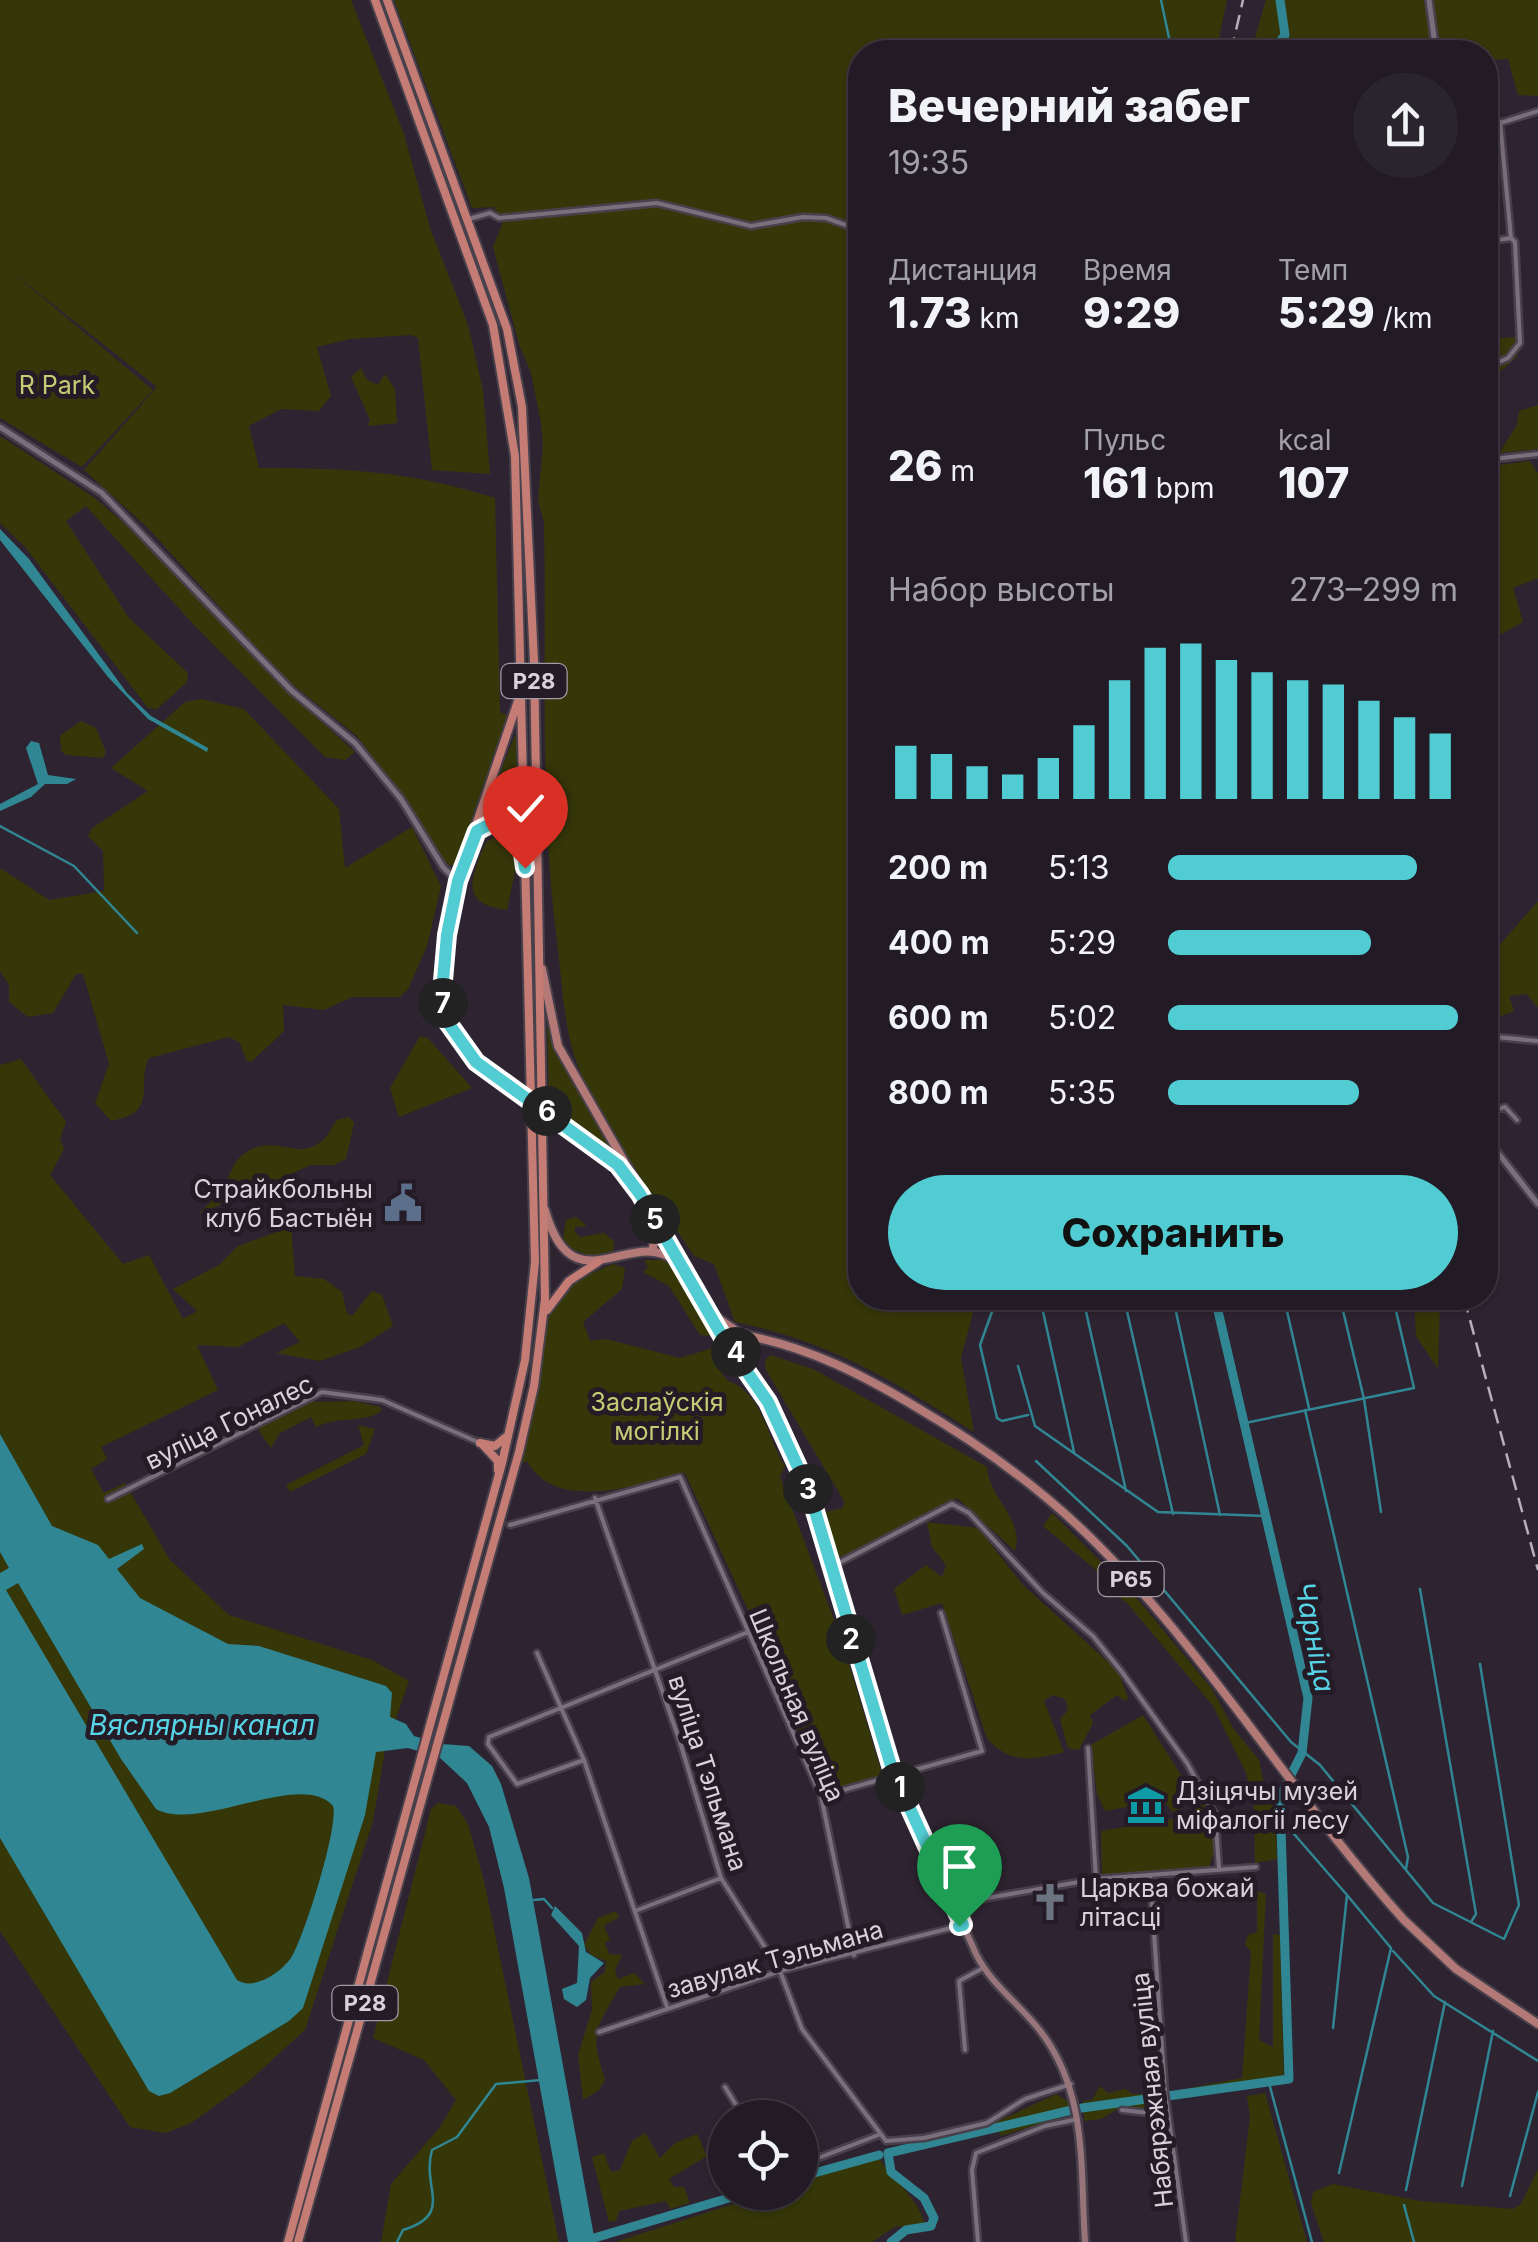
<!DOCTYPE html>
<html lang="ru">
<meta charset="utf-8">
<style>
:root{--surface:#221b25;--page:#2a242d;--text:#f1f3f6;--muted:#a2a1a7;--line:#3f3942;--accent:#51ccd2}
body{margin:0;font-family:Inter,sans-serif;background:var(--page);color:var(--text);height:100vh;display:flex;flex-direction:column;font-size:38px;white-space:nowrap}
*{box-sizing:border-box;margin:0}
p{font-size:32px;color:var(--muted)}
.icon{flex:none;width:55px;height:55px;fill:none;stroke:currentColor;stroke-width:2;stroke-linecap:round;stroke-linejoin:round}
.map{position:relative;flex:1;overflow:hidden}
.panel{position:absolute;left:848px;top:40px;width:650px;height:1270px;display:flex;flex-direction:column;background:var(--surface);border-radius:40px;box-shadow:0 2px 8px #0004,0 0 0 2px var(--line)}
.panel>*{flex:none}
.tools{position:absolute;left:708px;top:2100px;display:grid;gap:20px}
.tools a{display:grid;place-items:center;width:110px;height:110px;border-radius:50%;background:var(--surface);box-shadow:0 2px 8px #0004,0 0 0 2px var(--line);font-size:50px}
.pin{position:absolute;display:grid;place-items:center;width:85px;height:85px;color:#fff;margin:-102px -42px;border-radius:50% 50% 50% 0;rotate:-45deg;box-shadow:0 0 10px #0007}
.pin .icon{rotate:45deg}
.km{position:absolute;width:50px;height:50px;margin:-25px;border-radius:50%;background:#222;color:#fff;font-size:28px;line-height:50px;text-align:center}
.round{display:grid;place-items:center;flex:none;width:105px;height:105px;border-radius:52px;background:var(--page)}
.summary{display:flex;align-items:center;justify-content:space-between;height:170px;padding:0 40px}
h1{font-size:45px;font-weight:800;line-height:75px}
.figures{display:grid;grid-template-columns:repeat(3,1fr);gap:15px;height:170px;padding:10px 40px}
.figures div{display:grid;align-content:center}
.figures b{font-size:42px;font-weight:800}
.figures small{font-size:28px;font-weight:400}
.figures p{font-size:28px}
.chart{height:280px;padding:20px 40px}
.chart p{display:flex;justify-content:space-between}
.chart svg{width:100%;height:180px;margin-top:10px;stroke:var(--accent);stroke-width:6}
.cta{display:flex;gap:20px;margin-top:auto;padding:20px 40px}
.cta a{flex:1;height:115px;border-radius:60px;background:var(--accent);color:#111;font-size:40px;font-weight:800;line-height:115px;text-align:center}
ul{padding:0 40px;list-style:none;font-size:32px}
li{display:grid;grid-template-columns:160px 120px 1fr;align-items:center;height:75px}
li i{height:25px;border-radius:12px;background:var(--accent)}
.map>svg:first-child{display:block}
.green{fill:#353709}
.water{fill:#308692;fill-rule:evenodd}
.lines{fill:none;stroke-linecap:round;stroke-linejoin:round}
.stream{stroke:#308692;stroke-width:2.5}
.river{stroke:#308692;stroke-width:9}
.minor-casing{stroke:#48404b;stroke-width:9}
.tertiary-casing{stroke:#48404b;stroke-width:10}
.secondary-casing{stroke:#48404b;stroke-width:11}
.primary-casing{stroke:#48404b;stroke-width:12}
.trunk-casing{stroke:#48404b;stroke-width:12}
.minor{stroke:#7b6f7e;stroke-width:4}
.tertiary{stroke:#7b6f7e;stroke-width:5}
.secondary{stroke:#97747a;stroke-width:6}
.primary{stroke:#b27977;stroke-width:8}
.trunk{stroke:#c47c74;stroke-width:8}
.rail{stroke:#b7afb9;stroke-width:2.5;stroke-dasharray:15 8;stroke-linecap:butt}
.primary-bridge-casing{stroke:#48404b;stroke-width:12;stroke-linecap:butt}
.primary-bridge{stroke:#b27977;stroke-width:8}
.route-casing{stroke:#fff;stroke-width:20}
.route{stroke:#51ccd2;stroke-width:12}
.labels{text-anchor:middle;stroke-width:10;stroke-linejoin:round;paint-order:stroke}
.shield{fill:#241b27;stroke:#a29aa4;stroke-width:2.5}
.shield-label{font-size:22px;font-weight:bold;fill:#d8d1da}
.park-label{font-size:25px;fill:#c7cc74;stroke:#241b27}
.poi-label{font-size:25px;fill:#d8d1da;stroke:#241b27;text-anchor:start}
.street-label{font-size:25px;fill:#d8d1da;stroke:#241b27}
.water-label{font-size:28px;font-style:italic;fill:#57d4e6;stroke:#241b27}
</style>
<div class="map">
<svg width="1538" height="2242" viewBox="0 0 1538 2242">
<rect width="100%" height="100%" fill="#2e2431"/>
<!-- green -->
<path class="green" d="M0 0H351L404 134 430 228 468 325 483 390 490 474 432 470 418 338 411 335 350 339 317 347 331 396 319 411 281 409 249 426 259 468C348 468 409 471 495 498L500 712 509 716 498 756 454 865H446L408 803 357 736 282 676 148 528 84 470 157 387 6 267 153 390 82 467 0 418Z
M394 0H1227L1216 52H860V1298H977L961 1358 974 1432C891 1380 832 1342 735 1322L714 1264 694 1256C654 1193 601 1131 576 1061 562 1020 562 976 556 933 539 797 547 660 544 523L538 500 543 446 541 423 531 373 519 344 493 247 503 222 494 207 472 208Z
M1266 0H1424L1432 52H1251Z
M1433 0H1538V96L1518 95 1508 59 1485 60V52H1440Z
M1485 325 1488 339 1516 337 1517 357 1495 376 1485 413Z
M361 368 366 379 378 385 385 374 395 389 397 423 367 426 370 420 351 377Z
M1538 405V449L1499 453 1517 425 1519 411Z
M0 436 95 498 142 539 275 680 355 752 345 760 325 757 195 626 86 506 66 521 129 618 188 673 187 682 157 709 148 708 25 547 0 523Z
M1530 461 1538 474V578L1513 588 1523 622 1485 643V467Z
M201 699 244 709 339 809 345 868 412 827 441 886 427 946 408 989 400 997H352L324 1010 283 1005 284 1031 251 1062 246 1060 240 1043 229 1037 149 1058C135 1085 161 1112 111 1121L95 1103 109 1064 83 974H76L53 1013 28 1017 9 1002V985L0 971V868L49 900 104 891 103 851 88 836 92 828 148 791 111 768 185 702Z
M81 721 96 728 106 752 103 758 66 755 61 751 60 736Z
M518 728 520 827 498 818 478 827Z
M493 838 514 849 515 871 507 910C457 904 472 876 486 842Z
M1538 901V1008L1527 994 1509 996 1514 1011 1488 1021 1485 1002 1495 995 1485 978V950L1490 956Z
M547 1025 564 1066 623 1163 567 1117 573 1108 549 1102Z
M420 1036 428 1038 472 1088 399 1117 390 1088Z
M21 1059 66 1122 60 1139 64 1149 50 1175 123 1264 149 1255 183 1319 197 1311 173 1289 219 1265 238 1246 291 1227 295 1276 324 1279 342 1292 347 1313 352 1316 372 1291 382 1295 393 1326 360 1347 320 1361 276 1353 300 1342 284 1323 238 1347 197 1345 218 1390 101 1447 107 1459 91 1469 104 1493 125 1483 170 1560 229 1615 372 1660 409 1681 385 1750 373 1821 305 2030 247 2083 191 2123 166 2133 130 2127 0 1931V1065Z
M349 1117 354 1123 346 1159 334 1165H311L199 1214C207 1205 219 1195 225 1185 233 1169 234 1157 252 1149 278 1136 301 1162 324 1139 330 1133 332 1126 337 1120Z
M576 1217 587 1226 575 1227V1232L580 1237 604 1233 614 1241 613 1254 590 1257 562 1244 566 1220Z
M644 1260H663L671 1266 711 1329 709 1336 700 1335 669 1286 643 1272 648 1267Z
M613 1264 625 1268 622 1289 583 1322 590 1341 606 1339 680 1358 713 1348 718 1352 715 1360C730 1392 730 1375 747 1393 766 1413 770 1443 785 1466L780 1477 842 1641 883 1777 823 1792 816 1789 750 1631 756 1627 685 1473C641 1484 555 1514 527 1461L519 1464 536 1395 547 1314 557 1295 576 1280Z
M1414 1298H1440L1438 1369 1416 1336Z
M771 1355 815 1370 987 1467C988 1497 1025 1519 1015 1551L957 1498C928 1511 866 1560 837 1556L825 1512 843 1508 844 1501 766 1370 765 1360Z
M354 1401 381 1407V1411C368 1423 336 1416 316 1427L311 1417 280 1433 271 1448 259 1431 261 1425 311 1402Z
M358 1425 375 1429 366 1454 290 1492 286 1485 364 1445Z
M1052 1513 1135 1596 1212 1689 1233 1728 1259 1760 1267 1800 1275 1807 1277 1859 1255 1863 1254 1808 1246 1773 1213 1706 1127 1603 1102 1584 1096 1570 1043 1526Z
M927 1522 978 1528 1023 1585 1118 1671 1128 1698 1125 1701 1117 1695 1090 1715 1093 1723 1079 1750 1068 1748 1060 1719 1068 1710 1065 1699 1053 1695 1044 1701 1064 1752C1033 1760 1010 1765 987 1738L942 1603 902 1615 894 1589 926 1565 942 1577 946 1565 932 1547Z
M1143 1715 1181 1775V1813H1173L1163 1800 1105 1811 1097 1794 1091 1745Z
M1194 1780 1219 1835 1209 1867 1102 1877 1101 1831 1183 1817 1197 1807Z
M438 1803 456 1806 468 1824 484 1881 559 2242H381L391 2184 440 2127 456 2100 424 2060 373 2038 431 1809Z
M1257 1891 1266 1894 1259 2040 1273 2047V1934L1280 1935 1284 2078 1181 2094 1184 2089 1242 2078 1251 1952 1245 1944 1248 1935 1257 1932Z
M616 1911 619 1917 604 1926 610 1940 605 1943 609 1954 622 1955 615 1970 618 1979 634 1973 645 1984 620 1987C594 2032 590 2032 605 2080L599 2090 583 2100 578 2055 592 2010 591 1982 605 1972 606 1961 591 1955 584 1945 598 1918Z
M1100 2086 1108 2093 1125 2089 1132 2094H1159V2109L1119 2108 1101 2119 1084 2121 1083 2101 1092 2100Z
M1265 2093 1307 2242H1235L1250 2117 1247 2096Z
M1056 2094 1071 2103 1072 2114 1001 2136 994 2123Z
M645 2133 660 2158 675 2143 697 2134 707 2156 669 2179 674 2187H684L690 2203 670 2209 666 2201 619 2211 616 2221 609 2222 592 2157 604 2153 611 2172 620 2170 632 2141Z
M877 2155C892 2181 917 2195 925 2225L895 2227 872 2242H615L768 2193 800 2192V2182Z
M1538 2169V2242H1324L1311 2203 1313 2192 1333 2184 1420 2201 1513 2209 1521 2204Z"/>
<!-- water -->
<path class="water" d="M0 529 29 559 127 693 151 716 208 748 207 752 148 719 108 677 0 540Z
M31 741 39 743 48 775 76 779 67 784H45L31 797 0 811V804L38 784 26 748Z
M0 1434 52 1526 98 1545 109 1559 142 1544 144 1549 117 1569 140 1598 228 1644 259 1646 386 1686 392 1693 390 1717 406 1724 414 1736 442 1744 469 1746 492 1766 501 1784 529 1878 595 2242H568L504 1888 489 1827 467 1783 439 1757 408 1748 376 1752 365 1815 303 2008 289 2021 170 2093 159 2096 149 2091 0 1838V1573L9 1568 0 1552ZM18 1583 121 1759 156 1809C199 1833 302 1769 333 1806 339 1826 304 1938 291 1958 280 1973 254 1991 237 1980L6 1590Z
M555 1906 582 1933 586 1952 604 1963 590 1978 586 2000 577 2007 564 1999 562 1989 577 1983 579 1946 551 1915Z"/>
<g class="lines">
<!-- stream -->
<path class="stream" d="M1161 0 1172 52
M0 826 74 866 137 933
M997 1298 980 1345 997 1418 1002 1421 1028 1415
M1040 1298 1074 1452
M1083 1298 1126 1491
M1124 1298 1173 1514
M1173 1298 1220 1515
M1284 1298 1309 1408
M1340 1298 1364 1399 1381 1512
M1018 1366 1035 1426 1158 1512 1266 1516
M1305 1410 1408 1857 1406 1869
M1245 1423 1414 1388 1393 1298
M1036 1461 1127 1546 1291 1742 1320 1765 1433 1903 1504 1939 1519 1905 1480 1664
M1420 1589 1476 1914 1471 1922
M1281 1819 1347 1895 1333 2028
M534 1900 544 1899 552 1908
M1393 1951 1434 1996 1538 2061
M1269 2083 1312 2242
M1339 2173 1391 1948 1347 1895
M1462 2186 1493 2031
M1406 2190 1445 2002
M1510 2196 1538 2092
M1404 2205 1414 2242
M397 2242 403 2230C455 2214 421 2188 432 2150L457 2137 496 2084 541 2080"/>
<!-- river -->
<path class="river" d="M1279 52 1275 48 1285 35 1280 0
M1082 2108 1289 2079 1280 1797 1302 1753 1308 1698 1215 1298
M800 2177 879 2155
M584 2241 749 2192
M891 2242 906 2230 931 2226 934 2218 924 2198 891 2172 888 2153 1072 2110"/>
<!-- minor casing -->
<g class="minor-casing">
<path id="minor" d="M1485 128 1538 111
M469 219 490 213 499 218 657 203 751 226 803 217 826 218 860 230
M1485 242 1511 238
M1485 368 1508 358 1520 343 1515 242 1511 238 1500 122
M1485 460 1538 454
M1485 1036 1538 1041
M1485 1113 1505 1107 1517 1120
M595 1498 680 1742 721 1878 780 1971 802 2029 886 2141 924 2138 987 2123 1025 2099 1071 2084
M108 1499 322 1392 382 1400 480 1443
M510 1525 680 1477 821 1796 854 1955
M833 1566 952 1504 969 1513 1043 1593 1093 1636 1122 1672 1187 1763 1215 1814 1219 1868
M537 1653 584 1760 667 2007
M1088 1748 1096 1879
M584 1760 517 1784 488 1744 489 1737 748 1632
M822 1796 982 1751 941 1613
M1150 1875 1165 2092 1186 2242
M953 1904 1096 1879 1256 1867
M635 1911 721 1878
M599 2032 780 1971 963 1925
M965 2050 959 1981 983 1968
M725 2087 744 2118
M1122 2110 1167 2115
M800 2165 881 2134
M978 2242 972 2170 976 2153 1045 2126 1078 2119"/>
</g>
<!-- tertiary casing -->
<g class="tertiary-casing">
<path id="tertiary" d="M1429 0 1436 52
M0 427 102 493 292 691 355 743 401 799 443 867 457 881
M1485 1125 1495 1149 1538 1204"/>
</g>
<!-- secondary casing -->
<g class="secondary-casing">
<path id="secondary" d="M736 1353C822 1476 843 1626 891 1766 913 1830 949 1891 976 1954 992 1986 1020 2004 1041 2032 1088 2094 1080 2168 1085 2242
M749 1370 751 1351"/>
</g>
<!-- primary casing -->
<g class="primary-casing">
<path id="primary" d="M542 969 558 1046 636 1182
M509 1086C488 1071 465 1057 453 1034 427 986 451 876 477 831L503 822 516 830 522 848
M562 1122 609 1156 626 1175 722 1336 732 1346
M545 1210C573 1310 631 1224 677 1262
M653 1247 659 1226
M716 1317 741 1334
M733 1344a10 10 0 1 1 20 0a10 10 0 1 1-20 0Z
M749 1336C810 1348 863 1375 916 1407 981 1445 1043 1490 1097 1544 1211 1659 1296 1800 1404 1920L1456 1969 1538 2024"/>
</g>
<!-- trunk casing -->
<g class="trunk-casing">
<path id="trunk" d="M470 843 519 698
M547 1310 569 1281 598 1262
M480 1443 495 1446 506 1437
M483 1445 498 1461V1470
M288 2242 502 1463 525 1360 535 1262 515 456 493 325 375 0
M298 2242 519 1452 534 1386 545 1299 534 662 522 407 507 329 387 0"/>
</g>
<!-- minor -->
<use href="#minor" class="minor"/>
<!-- tertiary -->
<use href="#tertiary" class="tertiary"/>
<!-- secondary -->
<use href="#secondary" class="secondary"/>
<!-- primary -->
<use href="#primary" class="primary"/>
<!-- trunk -->
<use href="#trunk" class="trunk"/>
<!-- rail -->
<path class="rail" d="M1231 52 1243 0
M1464 1298 1538 1570"/>
<!-- primary-bridge casing -->
<g class="primary-bridge-casing">
<path id="primary-bridge" d="M509 1086 562 1122"/>
</g>
<!-- primary-bridge -->
<use href="#primary-bridge" class="primary-bridge"/>
</g>
<g class="lines">
<!-- route casing -->
<g class="route-casing">
<path id="route" d="M525 868C522 846 521 824 494 822L477 831 458 881 447 935 442 992 446 1020 476 1062 618 1165 640 1194 722 1336 768 1402 809 1491 892 1769 963 1925 959 1926"/>
</g>
<!-- route -->
<use href="#route" class="route"/>
</g>
<!-- icons -->
<defs>
<g id="civic-bare" transform="scale(3)"><path d="M-.6-6.5H3V-4.5H.6V-3L4-1V1h2V6H-6V1h2V-1L-.6-3ZM-1.2 2.5V6h2.4V2.5Z" fill="#5c6f8a" stroke="#241b27" stroke-width="2.5" paint-order="stroke"/></g>
<g id="museum-bare" transform="scale(3)"><path d="M0-6L6-3V-2H-6V-3ZM-5-1h2V3h-2ZM-1-1h2V3h-2ZM3-1h2V3H3ZM-6 4H6V6H-6Z" fill="#0f9aa8" stroke="#241b27" stroke-width="2.5" paint-order="stroke"/></g>
<g id="church-bare" transform="scale(3)"><path d="M-1.2-6h2.4v3.5h3.3v2.4h-3.3V6h-2.4V-.1h-3.3v-2.4h3.3Z" fill="#6b7280" stroke="#241b27" stroke-width="2.5" paint-order="stroke"/></g>
</defs>
<g fill-rule="evenodd">
<use href="#civic-bare" x="403" y="1203"/>
<use href="#museum-bare" x="1146" y="1805"/>
<use href="#church-bare" x="1050" y="1902"/>
</g>
<g class="labels">
<!-- shield labels -->
<g class="shield">
<rect x="501.5" y="664" width="65" height="34" rx="8"/>
<rect x="1098.5" y="1562" width="65" height="34" rx="8"/>
<rect x="332.5" y="1986" width="65" height="34" rx="8"/>
</g>
<g class="shield-label">
<text x="534" y="689">Р28</text>
<text x="1131" y="1587">Р65</text>
<text x="365" y="2011">Р28</text>
</g>
<!-- park labels -->
<g class="park-label">
<text x="57" y="394">R Park</text>
<text x="657" y="1411">Заслаўскія<tspan x="657" dy="29">могілкі</tspan></text>
</g>
<!-- poi labels -->
<g class="poi-label">
<text x="373" y="1198" text-anchor="end">Страйкбольны<tspan x="373" dy="29">клуб Бастыён</tspan></text>
<text x="1176" y="1800">Дзіцячы музей<tspan x="1176" dy="29">міфалогіі лесу</tspan></text>
<text x="1080" y="1897">Царква божай<tspan x="1080" dy="29">літасці</tspan></text>
</g>
<!-- street labels -->
<g class="street-label">
<text transform="translate(229 1422) rotate(-26)" y="9">вуліца Гоналес</text>
<text transform="translate(797 1705) rotate(67)" y="9">Школьная вуліца</text>
<text transform="translate(708 1773) rotate(72)" y="9">вуліца Тэльмана</text>
<text transform="translate(775 1959) rotate(-16)" y="9">завулак Тэльмана</text>
<text transform="translate(1152 2090) rotate(-96)" y="9">Набярэжная вуліца</text>
</g>
<!-- water labels -->
<g class="water-label">
<text transform="translate(1315 1637) rotate(79)" y="10">Чарніца</text>
<text x="202" y="1735">Вяслярны канал</text>
</g>
</g>
</svg>
<div class="tools">
<a><svg class="icon" aria-label="locate" viewBox="0 0 24 24"><circle cx="12" cy="12" r="6"/><path d="M12 2v4M12 18v4M2 12h4M18 12h4"/></svg></a>
</div>
<div class="pin" style="left:959px;top:1926px;background:#1e9e55"><svg class="icon" aria-label="arrive" viewBox="0 0 24 24"><path d="M6 21V4h12l-3 4 3 4H6"/></svg></div>
<div class="pin" style="left:525px;top:868px;background:#d93025"><svg class="icon" aria-label="check" viewBox="0 0 24 24"><path d="M5 12l5 5 9-10"/></svg></div>
<b class="km" style="left:900px;top:1787px">1</b>
<b class="km" style="left:851px;top:1639px">2</b>
<b class="km" style="left:808px;top:1489px">3</b>
<b class="km" style="left:736px;top:1352px">4</b>
<b class="km" style="left:655px;top:1219px">5</b>
<b class="km" style="left:547px;top:1111px">6</b>
<b class="km" style="left:443px;top:1003px">7</b>
<section class="panel">
<div class="summary"><div><h1>Вечерний забег</h1><p>19:35</p></div><a class="round"><svg class="icon" aria-label="share" viewBox="0 0 24 24"><path d="M12 15V3M7 8l5-5 5 5M5 13v7h14v-7"/></svg></a></div>
<div class="figures">
<div><p>Дистанция</p><b>1.73<small> km</small></b></div>
<div><p>Время</p><b>9:29</b></div>
<div><p>Темп</p><b>5:29<small> /km</small></b></div>
</div>
<div class="figures">
<div><b>26<small> m</small></b></div>
<div><p>Пульс</p><b>161<small> bpm</small></b></div>
<div><p>kcal</p><b>107</b></div>
</div>
<div class="chart"><p><span>Набор высоты</span>273–299 m</p>
<svg viewBox="0 0 160 44" preserveAspectRatio="none"><path d="M5 44V31M15 44V33M25 44V36M35 44V38M45 44V34M55 44V26M65 44V15M75 44V7M85 44V6M95 44V10M105 44V13M115 44V15M125 44V16M135 44V20M145 44V24M155 44V28"/></svg>
</div>
<ul>
<li><b>200 m</b>5:13<i style="width:86%"></i></li>
<li><b>400 m</b>5:29<i style="width:70%"></i></li>
<li><b>600 m</b>5:02<i style="width:100%"></i></li>
<li><b>800 m</b>5:35<i style="width:66%"></i></li>
</ul>
<div class="cta"><a>Сохранить</a></div>
</section>
</div>
